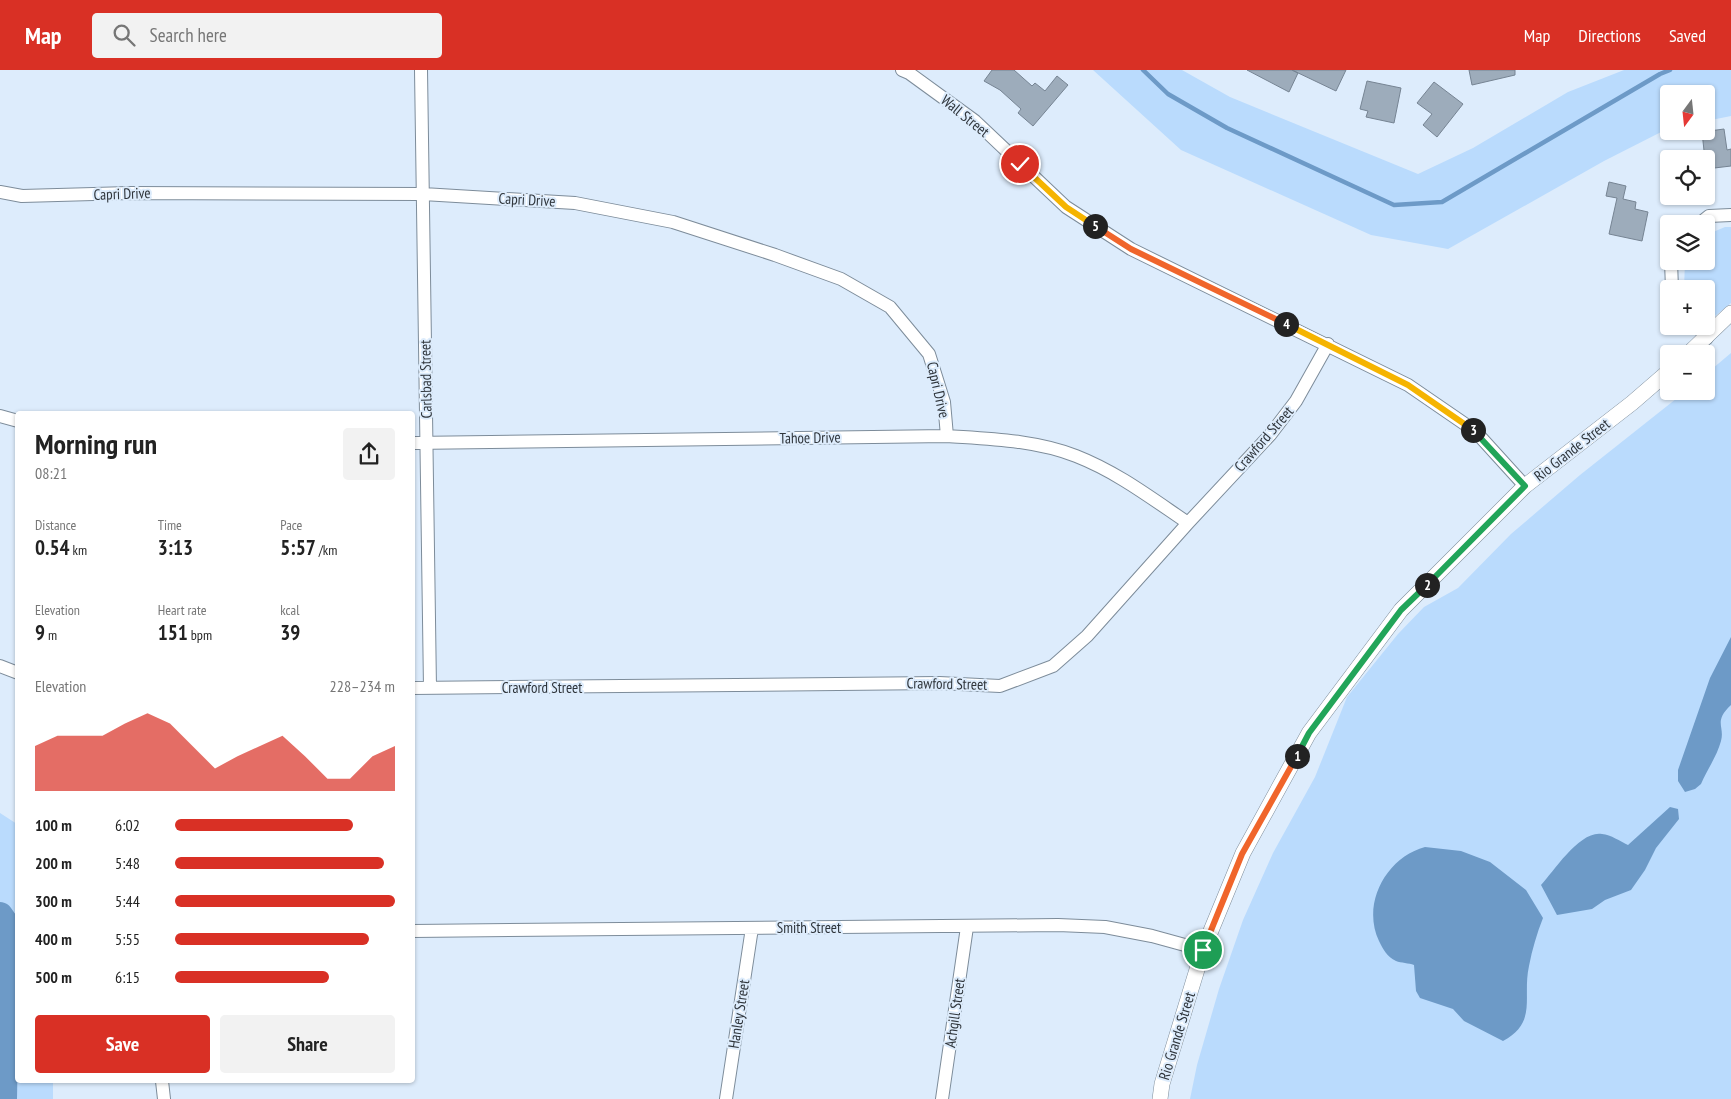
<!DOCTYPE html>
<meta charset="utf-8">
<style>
:root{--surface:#fff;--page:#f2f2f2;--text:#222;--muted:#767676;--accent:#d93025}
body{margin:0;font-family:"PT Sans Narrow",sans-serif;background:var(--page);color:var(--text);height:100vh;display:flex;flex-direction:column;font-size:19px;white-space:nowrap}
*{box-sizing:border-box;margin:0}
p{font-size:16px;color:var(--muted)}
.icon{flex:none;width:28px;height:28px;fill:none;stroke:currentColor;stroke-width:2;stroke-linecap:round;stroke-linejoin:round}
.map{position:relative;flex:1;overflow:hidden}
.sheet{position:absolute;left:15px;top:341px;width:400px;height:672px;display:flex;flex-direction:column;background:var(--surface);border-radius:5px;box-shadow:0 1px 4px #0004}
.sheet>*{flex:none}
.needle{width:32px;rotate:195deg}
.controls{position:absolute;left:1660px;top:15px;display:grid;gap:10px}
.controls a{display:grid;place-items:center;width:55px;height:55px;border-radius:5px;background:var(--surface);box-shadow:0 1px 4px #0004;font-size:25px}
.pin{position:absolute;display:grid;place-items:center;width:42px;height:42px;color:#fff;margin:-21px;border:2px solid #fff;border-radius:50%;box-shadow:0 1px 5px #0007}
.km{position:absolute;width:25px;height:25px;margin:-12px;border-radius:50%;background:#222;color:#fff;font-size:14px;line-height:25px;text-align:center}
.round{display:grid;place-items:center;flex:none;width:52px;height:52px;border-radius:5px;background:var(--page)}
.summary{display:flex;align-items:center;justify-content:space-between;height:85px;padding:0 20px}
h1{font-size:28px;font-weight:700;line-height:38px}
.stats{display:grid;grid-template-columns:repeat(3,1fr);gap:8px;height:85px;padding:5px 20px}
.stats div{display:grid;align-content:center}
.stats b{font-size:21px;font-weight:700}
.stats small{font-size:14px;font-weight:400}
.stats p{font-size:14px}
.chart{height:140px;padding:10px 20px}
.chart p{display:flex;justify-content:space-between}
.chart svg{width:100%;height:90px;margin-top:5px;fill:var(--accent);opacity:.7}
.cta{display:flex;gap:10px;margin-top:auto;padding:10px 20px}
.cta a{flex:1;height:58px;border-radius:5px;background:var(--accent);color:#fff;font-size:20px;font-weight:700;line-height:58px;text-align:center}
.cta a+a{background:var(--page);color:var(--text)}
ul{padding:0 20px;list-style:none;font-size:16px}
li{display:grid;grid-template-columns:80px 60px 1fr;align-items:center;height:38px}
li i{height:12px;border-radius:6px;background:var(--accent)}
header{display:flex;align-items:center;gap:30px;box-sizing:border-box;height:70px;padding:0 25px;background:var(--accent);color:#fff}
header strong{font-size:24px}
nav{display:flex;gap:28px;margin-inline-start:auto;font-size:18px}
.search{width:350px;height:45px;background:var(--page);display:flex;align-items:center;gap:12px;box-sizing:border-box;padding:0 18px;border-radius:5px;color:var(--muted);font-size:19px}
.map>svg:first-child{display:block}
.green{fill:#badbfd}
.water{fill:#6d9ac7}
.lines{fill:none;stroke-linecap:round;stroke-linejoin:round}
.stream{stroke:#6d9ac7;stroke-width:4.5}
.river{stroke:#6d9ac7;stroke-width:26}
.building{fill:#9dacbb;stroke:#768493}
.minor-casing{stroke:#7d8c9a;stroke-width:14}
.tertiary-casing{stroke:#7d8c9a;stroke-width:16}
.minor{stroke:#fff;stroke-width:12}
.tertiary{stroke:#fff;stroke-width:15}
.split-1-casing{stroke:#fff;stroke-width:10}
.split-2-casing{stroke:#fff;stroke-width:10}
.split-3-casing{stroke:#fff;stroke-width:10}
.split-4-casing{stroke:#fff;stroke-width:10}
.split-5-casing{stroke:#fff;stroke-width:10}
.split-6-casing{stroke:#fff;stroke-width:10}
.split-1{stroke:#f0652b;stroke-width:6}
.split-2{stroke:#22a559;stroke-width:6}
.split-3{stroke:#22a559;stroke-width:6}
.split-4{stroke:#f5b400;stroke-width:6}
.split-5{stroke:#f0652b;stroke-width:6}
.split-6{stroke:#f5b400;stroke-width:6}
.labels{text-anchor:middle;stroke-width:4;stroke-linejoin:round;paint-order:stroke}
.street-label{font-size:15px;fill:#2f353b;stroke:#ddecfc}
</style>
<header>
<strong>Map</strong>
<div class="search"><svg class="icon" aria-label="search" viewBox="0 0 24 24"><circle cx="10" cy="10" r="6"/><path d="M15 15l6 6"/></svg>Search here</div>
<nav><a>Map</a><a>Directions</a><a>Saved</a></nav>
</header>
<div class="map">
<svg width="1731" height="1029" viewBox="0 0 1731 1029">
<rect width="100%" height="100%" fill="#ddecfc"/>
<!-- green -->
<path class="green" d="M1093 0H1182L1230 27 1418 104 1473 78 1568 22 1624 0H1731V46L1706 51V24H1669V58L1604 91 1448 179 1371 165 1181 80Z
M1725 157H1731V233L1715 246 1707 247 1706 219H1684L1685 191H1706V165Z
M1731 283V1029H1190L1197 995 1219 919 1243 850 1273 783 1315 707 1347 627 1398 564 1424 537 1458 518 1511 464 1580 405 1686 321H1706V304Z
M0 743 17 754 18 1011H53V1029H0Z"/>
<!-- water -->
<path class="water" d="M1731 567V635C1713 652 1725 656 1721 671 1717 686 1707 700 1701 714L1695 719 1685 722 1678 711V700L1710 608Z
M1670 737 1678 739 1679 749 1656 778 1645 800 1631 820 1605 830 1592 839 1557 845 1541 815C1554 801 1580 760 1602 764 1611 765 1620 771 1628 775Z
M1425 777 1461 781 1490 792 1526 820 1543 848C1537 863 1532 880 1529 896 1522 928 1538 952 1503 971L1464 951 1453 939 1420 928 1416 921 1414 895C1409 893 1401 893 1396 891 1387 887 1383 879 1379 871 1361 833 1387 787 1425 777Z"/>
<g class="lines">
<!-- stream -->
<path class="stream" d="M1143 0 1168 24 1227 58 1394 135 1442 132 1660 4 1670 0"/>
<!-- river -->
<path class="river" d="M0 845 7 855 4 1029"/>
</g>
<!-- building -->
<path class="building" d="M992 0H1014L1032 16 1035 13 1045 21 1057 6 1068 15 1033 56 1018 43 1021 39 1000 20 984 11Z
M1247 0H1346L1336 21 1292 0 1298 3 1289 22Z
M1469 0H1515V5L1472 15Z
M1367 11 1401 18 1394 53 1366 47 1368 41 1360 39Z
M1434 12 1463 34 1437 67 1423 55 1432 44 1417 33Z
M1724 59 1727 80 1731 79V96L1706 99 1702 62Z
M1609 112 1626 116 1623 129 1636 132 1635 139 1648 142 1642 171 1609 164 1617 128 1606 126Z"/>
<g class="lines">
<!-- minor casing -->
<g class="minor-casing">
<path id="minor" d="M421 0 430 618
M902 0 909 3 975 51 1066 137 1131 179 1408 315 1475 361 1525 416
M0 122 22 126 129 123 423 124 575 133 673 152 775 185 841 209 890 237 929 284 944 332 947 366
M1699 154 1709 146 1731 145
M1671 191 1672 219
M1697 256 1707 268
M0 346 18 351
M412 373 947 366C990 369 1035 370 1076 386 1117 402 1151 428 1188 453
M0 596 18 603
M412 618 939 613 1000 616 1053 596 1087 566 1188 453 1270 365 1296 331 1328 274
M412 861 1058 855 1105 857 1152 866 1203 880
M162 1011 164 1029
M726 1029 752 858
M942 1029 967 857"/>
</g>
<!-- tertiary casing -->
<g class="tertiary-casing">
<path id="tertiary" d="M1688 284 1731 243
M1160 1029 1162 1014 1203 880 1243 783 1309 663 1401 540 1525 416 1632 333 1669 301"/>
</g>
<!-- minor -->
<use href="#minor" class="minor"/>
<!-- tertiary -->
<use href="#tertiary" class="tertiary"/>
</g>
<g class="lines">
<!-- split-1 casing -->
<g class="split-1-casing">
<path id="split-1" d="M1203 880 1242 784 1297 686"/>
</g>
<!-- split-2 casing -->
<g class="split-2-casing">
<path id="split-2" d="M1297 686 1309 663 1401 540 1427 515"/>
</g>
<!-- split-3 casing -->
<g class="split-3-casing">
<path id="split-3" d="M1427 515 1525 416 1473 360"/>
</g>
<!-- split-4 casing -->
<g class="split-4-casing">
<path id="split-4" d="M1286 254 1408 315 1473 360"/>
</g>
<!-- split-5 casing -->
<g class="split-5-casing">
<path id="split-5" d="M1095 156 1131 179 1286 254"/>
</g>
<!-- split-6 casing -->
<g class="split-6-casing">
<path id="split-6" d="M1020 94 1066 137 1095 156"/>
</g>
<!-- split-1 -->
<use href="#split-1" class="split-1"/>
<!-- split-2 -->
<use href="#split-2" class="split-2"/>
<!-- split-3 -->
<use href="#split-3" class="split-3"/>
<!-- split-4 -->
<use href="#split-4" class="split-4"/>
<!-- split-5 -->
<use href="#split-5" class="split-5"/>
<!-- split-6 -->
<use href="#split-6" class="split-6"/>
</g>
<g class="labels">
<!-- street labels -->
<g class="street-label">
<text transform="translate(965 46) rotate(39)" y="5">Wall Street</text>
<text transform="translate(122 124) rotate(-2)" y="5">Capri Drive</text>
<text transform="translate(527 130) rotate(3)" y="5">Capri Drive</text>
<text transform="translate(426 309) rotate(-91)" y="5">Carlsbad Street</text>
<text transform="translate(938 320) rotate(77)" y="5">Capri Drive</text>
<text transform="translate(810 368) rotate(-1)" y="5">Tahoe Drive</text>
<text transform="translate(1264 369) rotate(-49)" y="5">Crawford Street</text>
<text transform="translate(1572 380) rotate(-38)" y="5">Rio Grande Street</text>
<text transform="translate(947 614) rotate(1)" y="5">Crawford Street</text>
<text x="542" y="623">Crawford Street</text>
<text x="809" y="863">Smith Street</text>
<text transform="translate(955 943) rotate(-82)" y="5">Achgill Street</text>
<text transform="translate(739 944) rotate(-81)" y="5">Hanley Street</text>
<text transform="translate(1177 966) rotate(-73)" y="5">Rio Grande Street</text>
</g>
</g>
</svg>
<div class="controls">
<a><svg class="needle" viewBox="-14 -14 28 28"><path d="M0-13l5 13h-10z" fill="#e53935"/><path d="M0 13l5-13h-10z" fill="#767676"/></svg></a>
<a><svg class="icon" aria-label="locate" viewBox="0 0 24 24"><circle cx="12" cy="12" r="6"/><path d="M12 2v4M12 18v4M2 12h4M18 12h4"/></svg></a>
<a><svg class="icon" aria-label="layers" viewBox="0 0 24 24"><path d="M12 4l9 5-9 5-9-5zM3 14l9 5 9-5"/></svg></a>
<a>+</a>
<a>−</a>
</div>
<div class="pin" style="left:1203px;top:880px;background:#1e9e55"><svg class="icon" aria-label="arrive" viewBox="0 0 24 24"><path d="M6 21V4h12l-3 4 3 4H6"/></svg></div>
<div class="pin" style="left:1020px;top:94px;background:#d93025"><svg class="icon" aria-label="check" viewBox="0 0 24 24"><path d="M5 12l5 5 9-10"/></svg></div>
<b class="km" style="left:1297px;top:686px">1</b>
<b class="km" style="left:1427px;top:515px">2</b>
<b class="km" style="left:1473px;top:360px">3</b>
<b class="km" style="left:1286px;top:254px">4</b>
<b class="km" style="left:1095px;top:156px">5</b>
<section class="sheet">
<div class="summary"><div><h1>Morning run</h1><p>08:21</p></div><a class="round"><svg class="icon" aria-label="share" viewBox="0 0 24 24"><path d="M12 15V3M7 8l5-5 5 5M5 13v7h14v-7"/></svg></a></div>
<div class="stats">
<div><p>Distance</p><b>0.54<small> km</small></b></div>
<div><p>Time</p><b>3:13</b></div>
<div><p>Pace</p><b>5:57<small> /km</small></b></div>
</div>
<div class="stats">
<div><p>Elevation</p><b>9<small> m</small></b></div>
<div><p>Heart rate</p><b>151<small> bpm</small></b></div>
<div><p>kcal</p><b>39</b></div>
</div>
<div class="chart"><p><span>Elevation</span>228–234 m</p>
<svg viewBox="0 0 160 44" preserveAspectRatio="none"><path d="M0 44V22L10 17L20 17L30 17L40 11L50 6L60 11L70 22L80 33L90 27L100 22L110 17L120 27L130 38L140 38L150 27L160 22V44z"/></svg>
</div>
<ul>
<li><b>100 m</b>6:02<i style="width:81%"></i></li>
<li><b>200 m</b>5:48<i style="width:95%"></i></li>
<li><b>300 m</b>5:44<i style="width:100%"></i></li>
<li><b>400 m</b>5:55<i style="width:88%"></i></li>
<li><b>500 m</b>6:15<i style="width:70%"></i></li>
</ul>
<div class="cta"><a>Save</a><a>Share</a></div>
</section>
</div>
